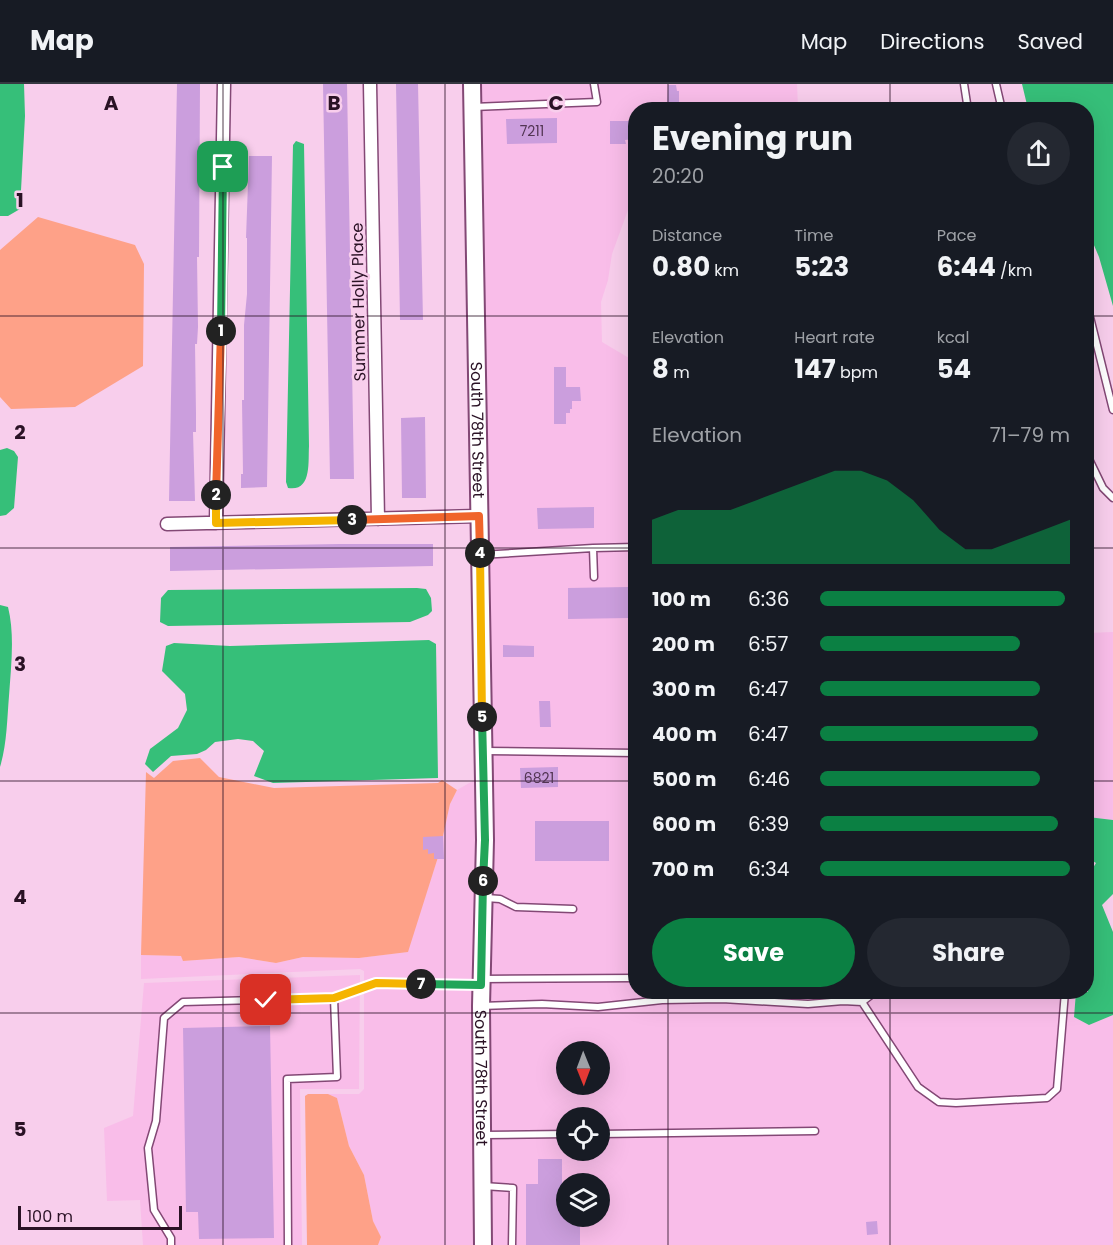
<!DOCTYPE html>
<meta charset="utf-8">
<style>
:root{--surface:#171b24;--page:#242831;--text:#f1f3f6;--muted:#9ea1a6;--line:#363941;--accent:#0b8043}
body{margin:0;font-family:Poppins,sans-serif;background:var(--page);color:var(--text);height:100vh;display:flex;flex-direction:column;font-size:22px;white-space:nowrap}
*{box-sizing:border-box;margin:0}
p{font-size:20px;color:var(--muted)}
.icon{flex:none;width:33px;height:33px;fill:none;stroke:currentColor;stroke-width:2;stroke-linecap:round;stroke-linejoin:round}
.map{position:relative;flex:1;overflow:hidden}
.details{position:absolute;left:628px;top:18px;width:466px;height:897px;display:flex;flex-direction:column;background:var(--surface);border-radius:24px;box-shadow:0 6px 24px #0002}
.details>*{flex:none}
.needle{width:39px;rotate:179deg}
.fabs{position:absolute;left:556px;top:957px;display:grid;gap:12px}
.fabs a{display:grid;place-items:center;width:54px;height:54px;border-radius:50%;background:var(--surface);box-shadow:0 6px 24px #0002;font-size:30px}
.scale{position:absolute;left:18px;bottom:15px;width:164px;box-sizing:border-box;padding-left:6px;border:3px solid #2a1225;border-top:0;font-size:16px;line-height:21px;white-space:nowrap;color:#2a1225;-webkit-text-stroke:4px #f8ceec;paint-order:stroke}
.pin{position:absolute;display:grid;place-items:center;width:51px;height:51px;color:#fff;margin:-26px;border-radius:12px;box-shadow:0 3px 9px #0006}
.km{position:absolute;width:30px;height:30px;margin:-15px;border-radius:50%;background:#222;color:#fff;font-size:16px;line-height:30px;text-align:center}
.round{display:grid;place-items:center;flex:none;width:63px;height:63px;border-radius:32px;background:var(--page)}
.overview{display:flex;align-items:center;justify-content:space-between;height:102px;padding:0 24px}
h1{font-size:33px;font-weight:700;line-height:45px}
.figures{display:grid;grid-template-columns:repeat(3,1fr);gap:9px;height:102px;padding:6px 24px}
.figures div{display:grid;align-content:center}
.figures b{font-size:26px;font-weight:700}
.figures small{font-size:16px;font-weight:400}
.figures p{font-size:16px}
.chart{height:168px;padding:12px 24px}
.chart p{display:flex;justify-content:space-between}
.chart svg{width:100%;height:108px;margin-top:6px;fill:var(--accent);opacity:.7}
.primary-button{display:flex;gap:12px;margin-top:auto;padding:12px 24px}
.primary-button a{flex:1;height:69px;border-radius:36px;background:var(--accent);color:#fff;font-size:24px;font-weight:700;line-height:69px;text-align:center}
.primary-button a+a{background:var(--page);color:var(--text)}
ul{padding:0 24px;list-style:none;font-size:20px}
li{display:grid;grid-template-columns:96px 72px 1fr;align-items:center;height:45px}
li i{height:15px;border-radius:8px;background:var(--accent)}
header{display:flex;align-items:center;gap:36px;box-sizing:border-box;height:84px;padding:0 30px;background:var(--surface);border-bottom:2px solid var(--line)}
header strong{font-size:28px}
nav{display:flex;gap:33px;margin-inline-start:auto;font-size:21px}
.map>svg:first-child{display:block}
.built{fill:#f9bde9;fill-rule:evenodd}
.green{fill:#fea188}
.water{fill:#36bf79}
.building{fill:#cb9edd}
.lines{fill:none;stroke-linecap:round;stroke-linejoin:round}
.lane-casing{stroke:#834875;stroke-width:9}
.street-casing{stroke:#834875;stroke-width:15}
.secondary-casing{stroke:#834875;stroke-width:20}
.lane{stroke:#fff;stroke-width:6}
.street{stroke:#fff;stroke-width:12}
.secondary{stroke:#fff;stroke-width:16}
.split-1-casing{stroke:#fff;stroke-width:12}
.split-2-casing{stroke:#fff;stroke-width:12}
.split-3-casing{stroke:#fff;stroke-width:12}
.split-4-casing{stroke:#fff;stroke-width:12}
.split-5-casing{stroke:#fff;stroke-width:12}
.split-6-casing{stroke:#fff;stroke-width:12}
.split-7-casing{stroke:#fff;stroke-width:12}
.split-8-casing{stroke:#fff;stroke-width:12}
.split-1{stroke:#22a559;stroke-width:8}
.split-2{stroke:#f0652b;stroke-width:8}
.split-3{stroke:#f5b400;stroke-width:8}
.split-4{stroke:#f0652b;stroke-width:8}
.split-5{stroke:#f5b400;stroke-width:8}
.split-6{stroke:#22a559;stroke-width:8}
.split-7{stroke:#22a559;stroke-width:8}
.split-8{stroke:#f5b400;stroke-width:8}
.grid{fill:none;stroke:#2a1225;stroke-width:1.5;stroke-opacity:0.55}
.labels{text-anchor:middle;stroke-width:5;stroke-linejoin:round;paint-order:stroke}
.number-label{font-size:14px;fill:#523553}
.street-label{font-size:16px;fill:#2a1225;stroke:#f8ceec}
.grid-label{font-size:20px;text-anchor:middle;font-weight:bold;fill:#2a1225;stroke:#f8ceec;stroke-width:5;stroke-linejoin:round;paint-order:stroke}
</style>
<header>
<strong>Map</strong>
<nav><a>Map</a><a>Directions</a><a>Saved</a></nav>
</header>
<div class="map">
<svg width="1113" height="1161" viewBox="0 0 1113 1161">
<rect width="100%" height="100%" fill="#f8ceec"/>
<!-- built -->
<path class="built" d="M477 0H797L798 25 636 26V104L612 170 608 196 601 218 602 258 629 274 636 273V908H1076L1074 933 1089 941 1113 931V1161H489ZM567 968H600V1000H567ZM567 1034H600V1066H567ZM567 1100H600V1132H567Z
M1113 548V736L1088 733V549Z
M478 694 477 1161H378L381 1153 373 1137 364 1091 349 1062 337 1014 328 1010H359L364 1005V887L360 885 141 895V871L181 872 184 877 239 873 276 879 303 873 359 874 407 868 439 770 450 720 457 706Z
M360 891 359 1005H300L302 1161H143L140 1116 107 1117 104 1044 133 1032 144 899Z"/>
<!-- green -->
<path class="green" d="M38 133 135 161 144 180 143 282 75 323 11 325 0 313V166Z
M200 674 219 693 274 704 438 699 442 696 457 706 450 720 439 770 408 868 359 874 303 873 276 879 239 873 183 877 181 872 141 871 146 688 154 694 173 677Z
M308 1010H328L337 1014 349 1062 364 1091 373 1137 381 1153 378 1161H307L305 1012Z"/>
<!-- water -->
<path class="water" d="M0 0H24L25 32 20 125 8 132H0Z
M1022 0H1113V222L1099 173 1088 147V26L1028 25Z
M296 57 304 60 309 362C308 378 312 408 288 404L286 398 293 61Z
M7 364 14 367 18 373 14 424 6 431 0 432V366Z
M417 504 426 505 431 514 432 527 428 531 410 538 168 542 160 538 161 514 168 506Z
M0 521 8 523C15 551 11 583 9 612 7 636 7 660 0 683Z
M429 556 436 560 438 694 273 699 254 692 264 667 253 657 238 655 215 658 206 666 197 670 171 672 153 688 145 680 150 665 178 644 187 626 185 610 162 587 166 562 174 559 230 562Z
M1088 733 1113 736V810L1102 821 1113 848V931L1089 941 1074 933 1076 908H1088V792L1096 779 1088 774Z"/>
<!-- building -->
<path class="building" d="M177 0H200L199 173H197L198 243 197 260H195L196 330V348H193L195 417H169Z
M323 0H347L354 395H330Z
M396 0H418L423 236H400Z
M668 1H676L677 7H679V26H667Z
M557 34V59L507 60 506 35Z
M610 37H636V55L625 56 626 60H610Z
M249 72H272L267 403 241 404V390H243L242 316H244V241L247 210V154H246Z
M554 283H566V303H580L581 317H572V325H570V329H566V340H554Z
M425 333 426 414H402L401 334Z
M594 423V444L538 445 537 424Z
M339 460H433V482L170 487V463Z
M628 503V534L568 535V504Z
M503 561 534 562V573H503Z
M539 617H550L551 643H540Z
M558 683V703L521 704 520 684Z
M535 737H609V777H535Z
M443 752 444 775H434V769L428 770V765L423 766V753Z
M270 942 274 1154 199 1155 198 1128H186L183 944Z
M538 1075H562V1100H567V1132H580V1161H526V1100H538Z
M877 1137 878 1150 867 1151 866 1138Z"/>
<g class="lines">
<!-- lane casing -->
<g class="lane-casing">
<path id="lane" d="M964 0 968 26
M996 0 1002 26
M473 23 597 18 594 0
M1088 225 1113 326
M1088 373 1103 404 1113 414
M593 464 636 463
M480 471 593 464 594 493
M484 667 636 669
M486 814 500 815 516 823 573 825
M482 895 636 894
M862 918 918 1003 939 1018 956 1019 1047 1014 1057 1005 1065 908
M481 922 542 920 598 923 662 916 722 915 808 920 843 917 862 918 875 908
M600 1050 815 1047
M484 1051 567 1050
M483 1102 513 1104 512 1161
M171 1161V1154L154 1126 148 1064 156 1037 164 934 183 918 334 914 377 899 480 901
M288 1161 287 995 337 993 334 914"/>
</g>
<!-- street casing -->
<g class="street-casing">
<path id="street" d="M370 0 378 435
M216 439 224 0
M167 440 479 432"/>
</g>
<!-- secondary casing -->
<g class="secondary-casing">
<g id="secondary">
<path id="s1" d="M472 0 485 756 481 922 483 1161"/>
</g>
</g>
<!-- lane -->
<use href="#lane" class="lane"/>
<!-- street -->
<use href="#street" class="street"/>
<!-- secondary -->
<use href="#secondary" class="secondary"/>
</g>
<g class="lines">
<!-- split-1 casing -->
<g class="split-1-casing">
<path id="split-1" d="M221 247 223 83"/>
</g>
<!-- split-2 casing -->
<g class="split-2-casing">
<path id="split-2" d="M216 411 221 247"/>
</g>
<!-- split-3 casing -->
<g class="split-3-casing">
<path id="split-3" d="M216 411V439L352 436"/>
</g>
<!-- split-4 casing -->
<g class="split-4-casing">
<path id="split-4" d="M352 436 479 432 480 469"/>
</g>
<!-- split-5 casing -->
<g class="split-5-casing">
<path id="split-5" d="M480 469 482 633"/>
</g>
<!-- split-6 casing -->
<g class="split-6-casing">
<path id="split-6" d="M482 633 485 756 483 797"/>
</g>
<!-- split-7 casing -->
<g class="split-7-casing">
<path id="split-7" d="M421 900 481 901 483 797"/>
</g>
<!-- split-8 casing -->
<g class="split-8-casing">
<path id="split-8" d="M266 916 334 914 376 899 421 900"/>
</g>
<!-- split-1 -->
<use href="#split-1" class="split-1"/>
<!-- split-2 -->
<use href="#split-2" class="split-2"/>
<!-- split-3 -->
<use href="#split-3" class="split-3"/>
<!-- split-4 -->
<use href="#split-4" class="split-4"/>
<!-- split-5 -->
<use href="#split-5" class="split-5"/>
<!-- split-6 -->
<use href="#split-6" class="split-6"/>
<!-- split-7 -->
<use href="#split-7" class="split-7"/>
<!-- split-8 -->
<use href="#split-8" class="split-8"/>
</g>
<!-- grid -->
<path class="grid" d="M223 0V1161M445 0V1161M668 0V26M890 0V26M0 232H636M1088 232H1113M0 464H636M1088 464H1113M0 697H636M1088 697H1113M668 908V1161M890 908V1161M0 929H1113"/>
<g class="labels">
<!-- number labels -->
<g class="number-label">
<text x="532" y="52">7211</text>
<text x="539" y="699">6821</text>
</g>
<!-- street labels -->
<g class="street-label">
<text transform="translate(358 218) rotate(-91)" y="6">Summer Holly Place</text>
<text dy="6" stroke="none"><textPath href="#s1" startOffset="346">South 78th Street</textPath></text>
<text dy="6" stroke="none"><textPath href="#s1" startOffset="994">South 78th Street</textPath></text>
</g>
</g>
<g class="grid-label">
<text x="111" y="26">A</text>
<text x="334" y="26">B</text>
<text x="556" y="26">C</text>
<text x="20" y="123">1</text>
<text x="20" y="355">2</text>
<text x="20" y="587">3</text>
<text x="20" y="820">4</text>
<text x="20" y="1052">5</text>
</g>
</svg>
<div class="fabs">
<a><svg class="needle" viewBox="-14 -14 28 28"><path d="M0-13l5 13h-10z" fill="#e53935"/><path d="M0 13l5-13h-10z" fill="#9ea1a6"/></svg></a>
<a><svg class="icon" aria-label="locate" viewBox="0 0 24 24"><circle cx="12" cy="12" r="6"/><path d="M12 2v4M12 18v4M2 12h4M18 12h4"/></svg></a>
<a><svg class="icon" aria-label="layers" viewBox="0 0 24 24"><path d="M12 4l9 5-9 5-9-5zM3 14l9 5 9-5"/></svg></a>
</div>
<div class="scale">100 m</div>
<div class="pin" style="left:223px;top:83px;background:#1e9e55"><svg class="icon" aria-label="arrive" viewBox="0 0 24 24"><path d="M6 21V4h12l-3 4 3 4H6"/></svg></div>
<div class="pin" style="left:266px;top:916px;background:#d93025"><svg class="icon" aria-label="check" viewBox="0 0 24 24"><path d="M5 12l5 5 9-10"/></svg></div>
<b class="km" style="left:221px;top:247px">1</b>
<b class="km" style="left:216px;top:411px">2</b>
<b class="km" style="left:352px;top:436px">3</b>
<b class="km" style="left:480px;top:469px">4</b>
<b class="km" style="left:482px;top:633px">5</b>
<b class="km" style="left:483px;top:797px">6</b>
<b class="km" style="left:421px;top:900px">7</b>
<section class="details">
<div class="overview"><div><h1>Evening run</h1><p>20:20</p></div><a class="round"><svg class="icon" aria-label="share" viewBox="0 0 24 24"><path d="M12 15V3M7 8l5-5 5 5M5 13v7h14v-7"/></svg></a></div>
<div class="figures">
<div><p>Distance</p><b>0.80<small> km</small></b></div>
<div><p>Time</p><b>5:23</b></div>
<div><p>Pace</p><b>6:44<small> /km</small></b></div>
</div>
<div class="figures">
<div><p>Elevation</p><b>8<small> m</small></b></div>
<div><p>Heart rate</p><b>147<small> bpm</small></b></div>
<div><p>kcal</p><b>54</b></div>
</div>
<div class="chart"><p><span>Elevation</span>71–79 m</p>
<svg viewBox="0 0 160 44" preserveAspectRatio="none"><path d="M0 44V26L10 22L20 22L30 22L40 18L50 14L60 10L70 6L80 6L90 10L100 18L110 30L120 38L130 38L140 34L150 30L160 26V44z"/></svg>
</div>
<ul>
<li><b>100 m</b>6:36<i style="width:98%"></i></li>
<li><b>200 m</b>6:57<i style="width:80%"></i></li>
<li><b>300 m</b>6:47<i style="width:88%"></i></li>
<li><b>400 m</b>6:47<i style="width:87%"></i></li>
<li><b>500 m</b>6:46<i style="width:88%"></i></li>
<li><b>600 m</b>6:39<i style="width:95%"></i></li>
<li><b>700 m</b>6:34<i style="width:100%"></i></li>
</ul>
<div class="primary-button"><a>Save</a><a>Share</a></div>
</section>
</div>
